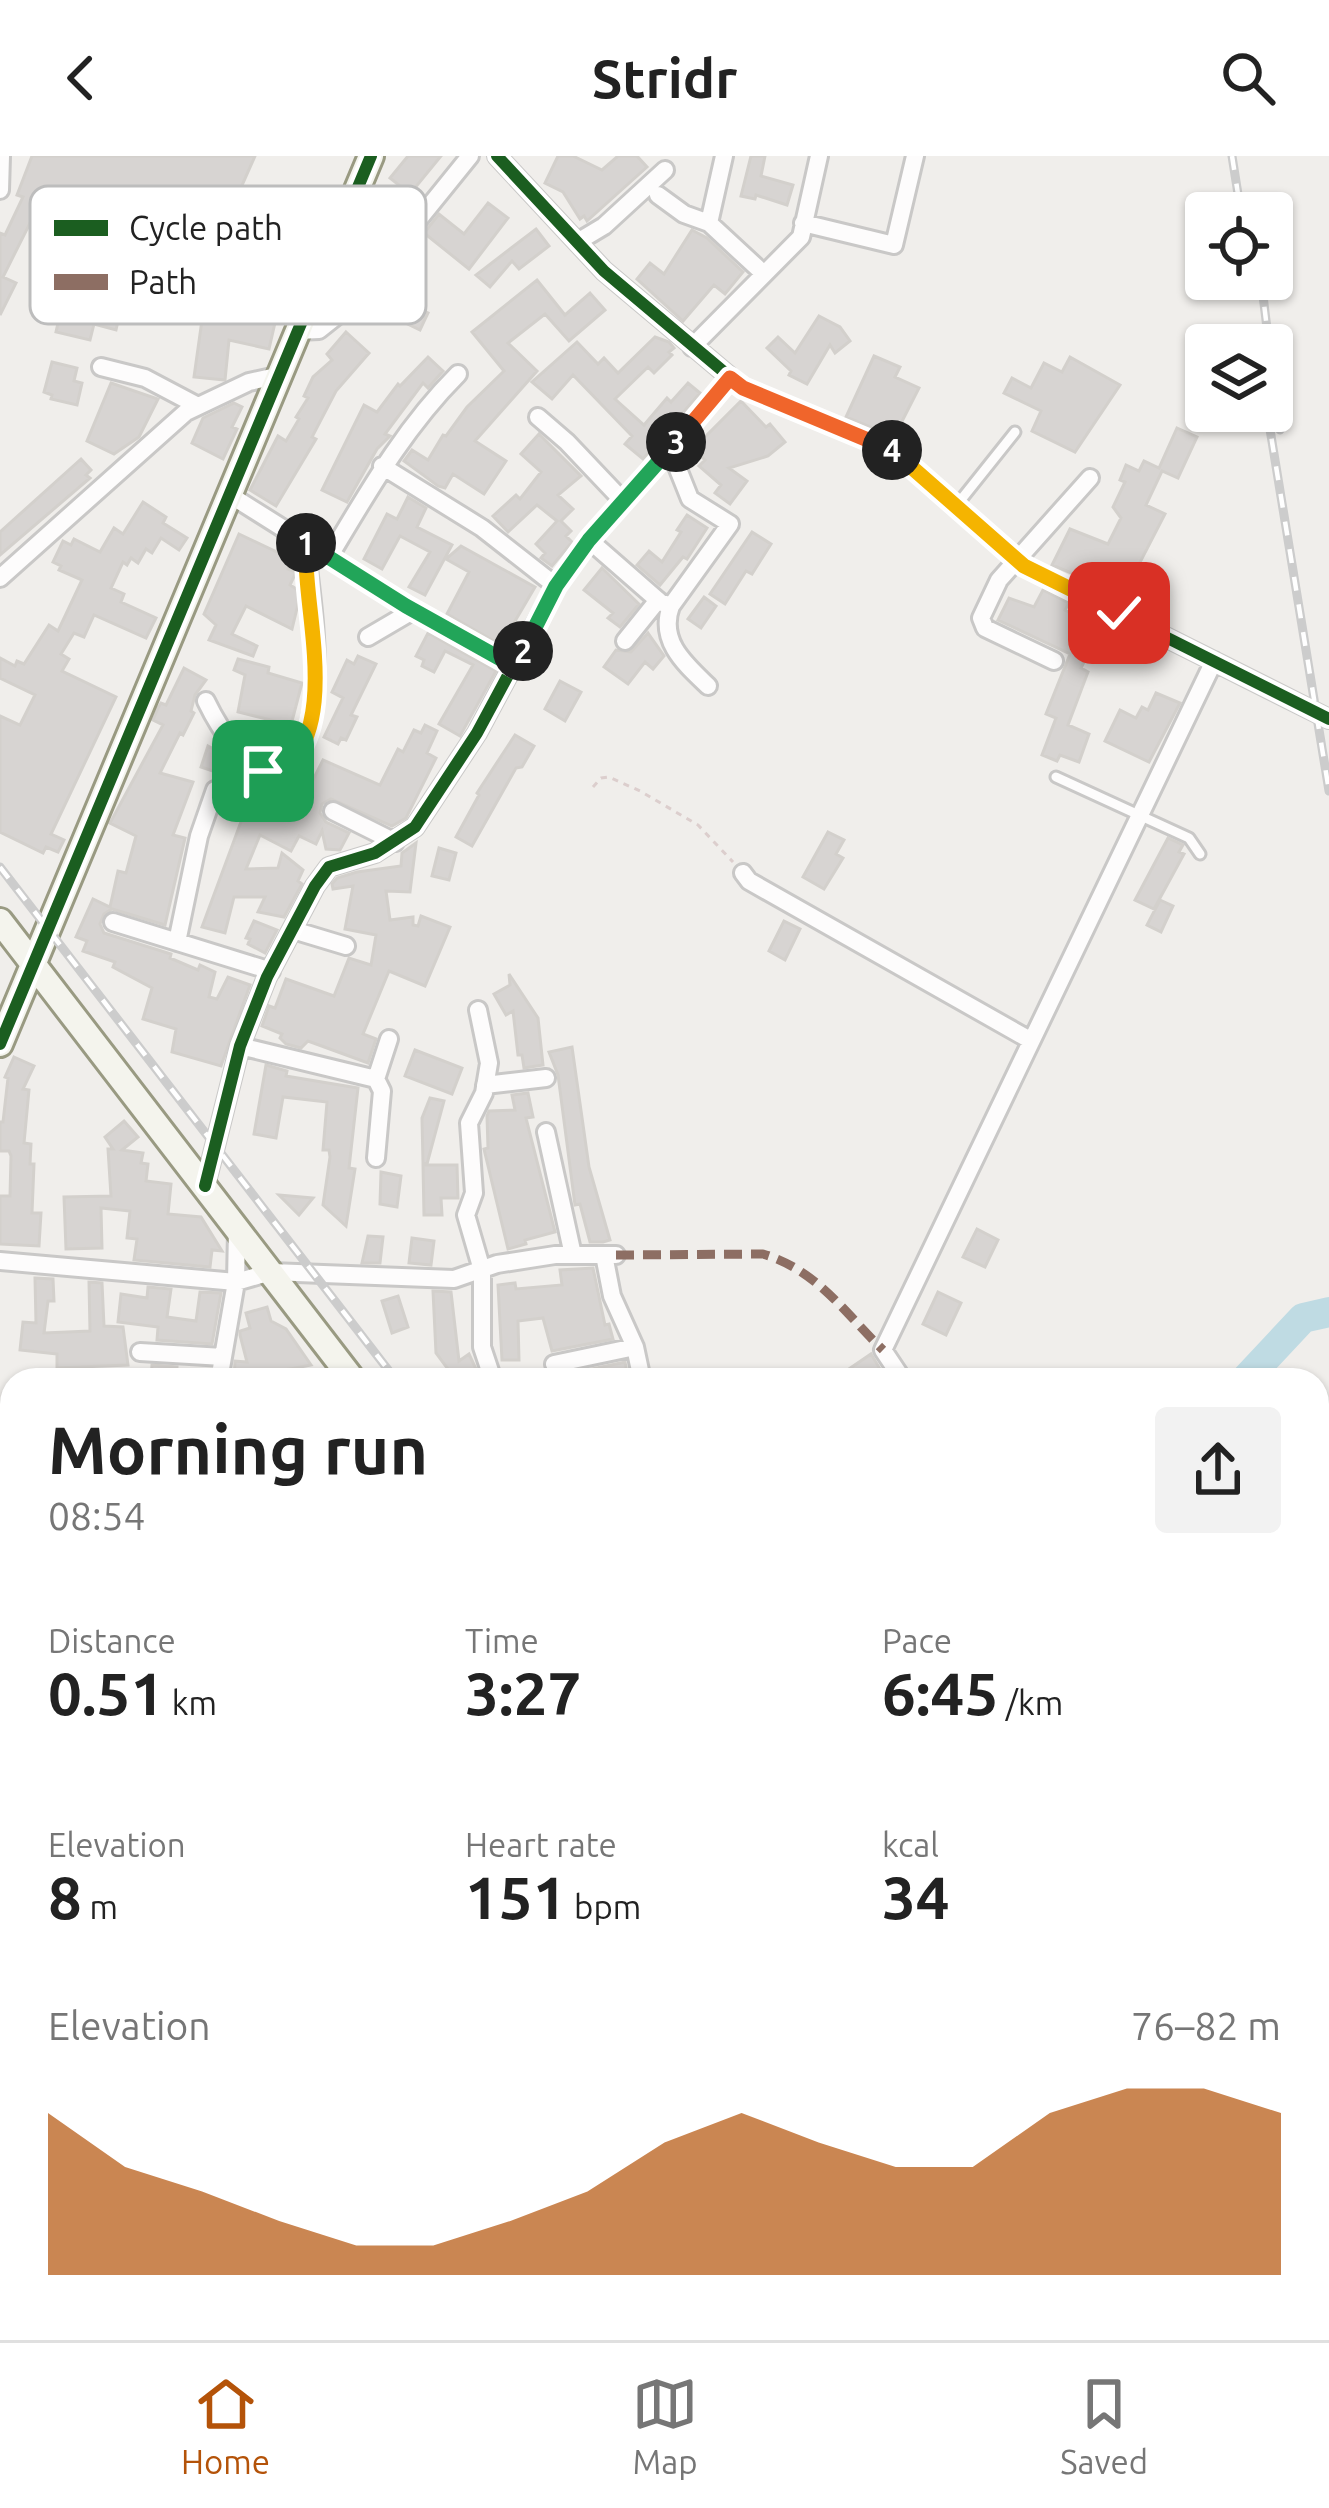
<!DOCTYPE html>
<meta charset="utf-8">
<style>
:root{--surface:#fff;--page:#f2f2f2;--text:#222;--muted:#767676;--line:#e0e0e0;--accent:#b45309}
body{margin:0;font-family:Ubuntu,sans-serif;background:var(--page);color:var(--text);height:100vh;display:flex;flex-direction:column;font-size:45px;white-space:nowrap}
*{box-sizing:border-box;margin:0}
p{font-size:39px;color:var(--muted)}
.icon{flex:none;width:66px;height:66px;fill:none;stroke:currentColor;stroke-width:2;stroke-linecap:round;stroke-linejoin:round}
.map{position:relative;flex:1;overflow:hidden}
.details{position:absolute;left:0px;top:1212px;width:1329px;height:972px;display:flex;flex-direction:column;background:var(--surface);border-radius:36px 36px 0 0;box-shadow:0 3px 9px #0004}
.details>*{flex:none}
.buttons{position:absolute;left:1185px;top:36px;display:grid;gap:24px}
.buttons a{display:grid;place-items:center;width:108px;height:108px;border-radius:12px;background:var(--surface);box-shadow:0 3px 9px #0004;font-size:60px}
.pin{position:absolute;display:grid;place-items:center;width:102px;height:102px;color:#fff;margin:-51px;border-radius:24px;box-shadow:0 6px 18px #0006}
.km{position:absolute;width:60px;height:60px;margin:-30px;border-radius:50%;background:#222;color:#fff;font-size:33px;line-height:60px;text-align:center}
.round{display:grid;place-items:center;flex:none;width:126px;height:126px;border-radius:12px;background:var(--page)}
.headline{display:flex;align-items:center;justify-content:space-between;height:204px;padding:0 48px}
h1{font-size:66px;font-weight:700;line-height:90px}
.figures{display:grid;grid-template-columns:repeat(3,1fr);gap:18px;height:204px;padding:12px 48px}
.figures div{display:grid;align-content:center}
.figures b{font-size:60px;font-weight:700}
.figures small{font-size:33px;font-weight:400}
.figures p{font-size:33px}
.chart{height:336px;padding:24px 48px}
.chart p{display:flex;justify-content:space-between}
.chart svg{width:100%;height:216px;margin-top:12px;fill:var(--accent);opacity:.7}
header{display:flex;justify-content:space-between;align-items:center;height:156px;padding:0 48px;background:var(--surface);font-size:54px;font-weight:700}
.tab-bar{display:flex;justify-content:space-around;align-items:center;height:168px;border-top:3px solid var(--line);background:var(--surface);font-size:33px;color:var(--muted)}
.tab-bar a{display:grid;justify-items:center;gap:6px}
.tab-bar .active{color:var(--accent)}
.map>svg:first-child{display:block}
.farmland{fill:#efefdf}
.lines{fill:none;stroke-linecap:round;stroke-linejoin:round}
.stream{stroke:#bfdbe3;stroke-width:4.5}
.river{stroke:#bfdbe3;stroke-width:30}
.building{fill:#d7d4d2;stroke:#d3d0cc;stroke-width:3}
.lane-casing{stroke:#c9c8c7;stroke-width:15}
.street-casing{stroke:#c9c8c7;stroke-width:22}
.secondary-casing{stroke:#999a82;stroke-width:30}
.path{stroke:#dccecd;stroke-width:3;stroke-dasharray:6 6;stroke-linecap:butt}
.lane{stroke:#fdfcfc;stroke-width:9}
.street{stroke:#fdfcfc;stroke-width:16}
.secondary{stroke:#f4f4ed;stroke-width:24}
.rail-casing{stroke:#ccc;stroke-width:9}
.rail{stroke:#fff;stroke-width:4.5;stroke-dasharray:14;stroke-linecap:butt}
.quiet{stroke:#8d6e63;stroke-width:9;stroke-dasharray:18 9;stroke-linecap:butt}
.cycleway-casing{stroke:#fff;stroke-width:20}
.cycleway{stroke:#1b5e20;stroke-width:12}
.split-1-casing{stroke:#fff;stroke-width:24}
.split-2-casing{stroke:#fff;stroke-width:24}
.split-3-casing{stroke:#fff;stroke-width:24}
.split-4-casing{stroke:#fff;stroke-width:24}
.split-5-casing{stroke:#fff;stroke-width:24}
.split-1{stroke:#f5b400;stroke-width:15}
.split-2{stroke:#22a559;stroke-width:15}
.split-3{stroke:#22a559;stroke-width:15}
.split-4{stroke:#f0652b;stroke-width:15}
.split-5{stroke:#f5b400;stroke-width:15}
.key{fill:#fff;stroke:#bdbdbd;stroke-width:3}
.key-label{font-size:33px;fill:#222}
</style>
<header><svg class="icon" aria-label="back" viewBox="0 0 24 24"><path d="M15 5l-7 7 7 7"/></svg>Stridr<svg class="icon" aria-label="search" viewBox="0 0 24 24"><circle cx="10" cy="10" r="6"/><path d="M15 15l6 6"/></svg></header>
<div class="map">
<svg width="1329" height="2184" viewBox="0 0 1329 2184">
<rect width="100%" height="100%" fill="#f0eeeb"/>
<!-- farmland -->
<path class="farmland" d="M128 1215 130 1224H36V1218Z
M0 1256H12V1319L9 1320 0 1279Z"/>
<g class="lines">
<!-- stream -->
<path class="stream" d="M1317 1335 1329 1330
M711 2184 718 2172"/>
<!-- river -->
<path class="river" d="M1245 1224 1303 1162 1329 1156
M389 2184 391 2172"/>
</g>
<!-- building -->
<path class="building" d="M32 0H255L235 45 168 52 159 79 100 70 46 48 36 69 30 67 3 121 16 127 0 159V77L5 79 23 41 17 39Z
M408 0H441L410 38 390 22Z
M558 0H573L602 14 618 0H637L647 11 587 65 584 60 580 63 563 36 545 27Z
M751 0H765L761 20 793 29 787 49 756 39 755 43 741 40Z
M488 47 508 62 469 113 424 77 439 58 464 78Z
M536 73 549 90 519 113 512 105 490 131 476 119Z
M692 74 707 82 743 116 725 138 714 129 683 165 637 123 650 107 664 118Z
M265 88 279 95 276 102 302 114 291 136 283 132 269 193 229 184 225 224 194 221 202 164 211 165 212 154 257 158 266 114 255 109Z
M406 111 423 124 406 146 428 157 420 174 389 159 385 166 372 160 385 135Z
M537 124 565 159 590 137 605 154 569 185 545 158 508 187 537 215 475 285 506 305 484 338 453 318 445 332 438 330 404 305 412 294 428 304 443 279 446 280 467 251 504 215 472 176Z
M64 141 121 152 116 174 94 168 90 184 56 176Z
M819 160 840 171 850 185 835 197 830 189 807 228 789 219 791 215 767 192 778 181 795 197Z
M346 176 369 197 336 235 312 281 316 283 276 350 250 334 278 280 286 285 299 263 296 261 308 242 304 240 313 221 332 204 327 198Z
M655 181 669 186 674 192 669 196 672 199 654 217 648 211 615 243 644 269 667 242 671 246 688 227 700 237 643 303 625 288 632 280 573 219 552 243 532 226 577 186 598 208 604 202 618 217Z
M874 200 900 211 895 221 919 232 894 281 846 261Z
M428 201 443 215 428 232 423 227 385 278 390 280 377 293 347 346 322 334 364 249 377 256 398 228 400 230Z
M1070 201 1120 229 1075 296 1032 275 1041 255 1004 237 1012 222 1031 232 1044 207 1062 216Z
M52 206 77 212 74 225 82 227 77 249 51 243 52 239 44 236Z
M111 227 158 243 139 281 114 298 87 285Z
M741 245 766 271 770 268 785 286 768 300 729 312 747 325 730 348 715 337 721 329 699 310 705 304 693 293Z
M234 247 242 251 232 271 237 273 223 303 192 287 203 262Z
M1177 272 1197 281 1178 322 1162 315 1146 349 1165 358 1136 414 1167 429 1160 445 1122 426 1117 436 1052 409 1070 373 1108 388 1121 362 1113 351 1125 326 1120 324 1126 309 1139 315 1144 305 1159 312Z
M539 278 581 320 558 339 573 353 561 365 571 375 566 380 572 386 552 410 541 402 545 397 536 388 557 365 537 349 508 376 493 360 516 339 520 343 541 316 521 298Z
M81 303 91 314 86 319 90 322 0 399V376Z
M408 341 426 352 417 371 452 389 425 439 409 431 430 396 400 380 382 413 364 403 387 358 397 363Z
M143 346 166 361 163 367 187 382 179 394 161 382 152 397 146 393 138 407 131 402 127 409 123 406 111 432 124 438 121 446 156 462 146 482 94 459 84 481 74 477 61 498 69 503 62 515 116 541 51 678 64 684 58 696 46 691 43 697 0 676V560L20 569 35 539 0 522V502L15 510 17 505 24 508 49 469 58 475 82 424 59 414 61 410 53 406 63 385 71 389 74 383 100 396 114 372 123 378Z
M687 359 707 372 687 403 683 401 660 429 637 409 649 395 662 406 681 376 677 374Z
M752 376 771 388 752 418 746 415 725 448 710 438Z
M239 378 277 396 281 386 293 394 288 413 296 416 290 429 298 434 299 444 292 473 246 450 232 478 257 490 253 500 209 484 216 469 204 458Z
M461 390 535 431 501 489 447 458 469 416 446 403Z
M602 412 639 448 620 471 608 462 613 457 584 434Z
M1043 434 1069 447 1065 454 1101 472 1081 512 1088 516 1068 569 1089 578 1079 606 1060 599 1057 605 1042 599 1056 562 1046 558 1070 498 998 464 1009 442 1034 451Z
M704 441 716 450 701 472 688 463Z
M428 477 496 515 460 580 439 568 473 509 445 495 434 516 422 510 424 504 416 500Z
M648 477 664 500 653 513 645 506 628 528 604 511 616 494 631 496Z
M358 500 376 508 351 559 357 561 346 584 341 582 338 588 324 581 343 542 332 536 347 504 354 508Z
M238 503 269 511 268 517 302 527 286 588 270 583 275 565 238 556 245 519 234 514Z
M184 512 206 524 195 539 191 555 194 557 183 579 180 577 160 617 193 626 173 679 185 682 165 769 112 753 104 758 100 768 104 777 171 798 170 802 198 814 200 809 215 816 209 841 217 843 228 821 250 829 221 910 172 896 176 873 143 863 152 832 113 811 115 806 83 795 87 785 76 781 93 743 110 751 118 715 126 717 136 680 110 667 163 569 153 564 158 552 161 547 166 549Z
M560 525 581 536 565 565 545 553Z
M1156 537 1180 547 1149 606 1105 585 1120 554 1136 562 1142 551 1148 554Z
M425 569 437 575 427 597 436 602 406 662 392 670 331 643 322 648 320 657 326 666 349 677 340 694 326 693 322 675 316 688 299 680 291 695 260 679 246 713 278 712 282 697 303 714 298 725 302 728 284 761 258 756 265 741H234L225 777 202 771 245 655 237 652 240 644 232 641 241 619 286 637 296 618 312 626 323 604 380 629 398 593 403 596 414 574 421 577Z
M515 579 534 590 522 611 516 612 472 690 456 681 479 639 477 637Z
M208 590 225 599 219 617 201 611Z
M828 676 844 684 836 698 843 702 824 733 803 721Z
M1168 682 1183 689 1179 696 1184 698 1154 753 1135 744Z
M416 687 410 736 386 735 390 764 413 761V769L418 770 421 760 450 771 425 830 389 815 363 878 376 883 368 907 308 885 301 892 286 888 280 882 282 878 262 870 269 850 275 852 286 823 334 840 349 802 371 809 376 779 345 773 353 730 333 733 332 728 337 722 357 716 401 710 402 697Z
M439 692 456 697 449 724 432 720Z
M1160 744 1173 750 1161 776 1147 769Z
M254 765 277 774 265 797 248 788 250 783 246 782Z
M784 765 800 773 785 804 769 795Z
M509 818 538 862 543 909 524 912 522 899H518L513 855 506 859 494 838 510 829Z
M572 891 589 1011 610 1084 603 1086H590L580 1048 575 1049 558 919 549 896Z
M415 894 462 912 452 938 405 920Z
M14 901 34 910 23 933 29 934 24 987 31 988 30 1008H34L32 1057H41L39 1090 0 1088V1040H10L11 1000 9 995H0V966H3L8 922 5 921Z
M266 909 287 915 286 920 358 932 349 1012 355 1013 346 1070 323 1049 330 1001 329 994H323L327 946 283 941 276 982 254 978Z
M528 937 533 961 526 962 555 1076 525 1084 526 1088 508 1093 484 993 488 992 487 960 489 955 515 954 512 939Z
M430 942 444 945 427 1008 423 1007 422 962Z
M124 965 138 981 122 994 143 997 141 1007 148 1008 146 1025 171 1028 168 1058 201 1061 222 1095 212 1094 210 1111 134 1104 137 1083 127 1082 130 1055 101 1052 102 1092 66 1093 64 1041 111 1040 108 993H113L105 981Z
M423 1009H457L458 1042H441L442 1059H424Z
M381 1016 401 1020 397 1051 380 1048Z
M279 1039 313 1042 299 1059Z
M977 1073 998 1084 985 1111 963 1101Z
M368 1080 383 1081 380 1107H362Z
M412 1082 434 1085 431 1109 409 1107Z
M593 1112 605 1169 609 1168 613 1183 552 1195 543 1162 518 1165 519 1204H502L498 1129 515 1127 516 1133 562 1129 560 1114Z
M35 1122 53 1123 54 1145H48L44 1177 90 1175 89 1126 102 1127 104 1170 123 1171 128 1209 57 1212V1198L20 1194 23 1166 36 1167Z
M148 1131 171 1133 167 1161 196 1165 200 1136 221 1137 212 1188 157 1184 158 1171 118 1166 121 1138 147 1142Z
M433 1135 451 1136 459 1205 469 1198 477 1215 464 1224H456L436 1197Z
M938 1136 961 1147 946 1179 923 1168Z
M398 1140 408 1171 392 1177 382 1145Z
M267 1151 271 1165 286 1173 311 1209 234 1224 235 1205 247 1206 240 1179V1175L250 1172 246 1157Z
M871 1198 880 1213 864 1224H856L849 1213Z
M625 1206 627 1216 596 1224H560L559 1220Z
M152 1209 177 1211 176 1224H151Z"/>
<g class="lines">
<!-- lane casing -->
<g class="lane-casing">
<path id="lane" d="M956 350 1015 276
M1056 621 1189 682 1200 698"/>
</g>
<!-- street casing -->
<g class="street-casing">
<path id="street" d="M497 0 604 115 743 232 892 294 1024 410 1329 563
M724 0 709 67 764 118
M0 34 1 0
M658 39 684 58 709 67
M803 67 894 89 915 0
M579 85 604 70 665 14
M298 175 319 174 348 151 470 0
M692 191 801 81 819 0
M101 211 145 222 198 250
M538 261 567 286 622 344
M382 310 482 372 556 430
M230 339 406 450 515 511
M589 384 660 446 671 450 730 368 690 343 670 293
M329 401C368 336 404 272 458 218
M0 422 186 256 249 226 281 219
M671 450C658 485 685 508 708 530
M368 481 414 454
M625 485 658 444
M1054 505 985 472 981 462 999 424 1090 322
M206 545C219 572 246 616 278 618 337 577 311 447 305 386
M333 655 395 686
M743 717 749 725 1030 884
M113 766 271 815
M293 774 346 790
M177 786 199 680 215 634
M478 854 489 907 484 937 469 967 474 1037 466 1059 482 1114V1191L493 1224
M240 890 376 923 382 935 376 1002
M376 923 389 883
M485 929 546 922
M546 976 573 1099
M205 1030 240 890 267 821 315 730 329 711 375 697 415 671 477 577 556 430 589 384 730 222
M237 1074 236 1126 271 1116 454 1123 497 1108 555 1099H616
M604 1099 612 1140 635 1191 642 1224
M0 1105 236 1126 219 1224
M140 1196 223 1201
M554 1208 635 1191
M903 1224 883 1194 1214 505
M0 1470 12 1469
M0 1492 11 1514 12 1578
M1317 1673 1329 1678
M0 1681 12 1661
M1317 1783 1329 1771
M0 1806 12 1814
M0 2001 12 2006
M0 2106 12 2085
M0 2181 3 2176
M230 2184 237 2172
M323 2184 328 2172
M626 2184 631 2172
M843 2184 849 2172"/>
</g>
<!-- secondary casing -->
<g class="secondary-casing">
<path id="secondary" d="M0 765 353 1224
M0 888 371 0
M1317 2002 1329 1986
M1087 2172 1097 2184
M1246 2184 1248 2172"/>
</g>
<!-- path -->
<path class="path" d="M593 631 601 622 609 621 640 635 698 669 733 706"/>
<!-- lane -->
<use href="#lane" class="lane"/>
<!-- street -->
<use href="#street" class="street"/>
<!-- secondary -->
<use href="#secondary" class="secondary"/>
<!-- rail casing -->
<g class="rail-casing">
<path id="rail" d="M1232 0 1241 57
M1261 123 1269 189
M1272 209 1280 274
M1267 255 1329 635
M0 711 396 1224
M1110 2172 1120 2184"/>
</g>
<!-- rail -->
<use href="#rail" class="rail"/>
<!-- quiet -->
<path class="quiet" d="M616 1099 763 1098C817 1114 845 1157 883 1194"/>
<!-- cycleway casing -->
<g class="cycleway-casing">
<path id="cycleway" d="M497 0 604 115 743 232 892 294 1024 410 1329 563
M0 888 371 0
M205 1030 240 890 267 821 315 730 329 711 375 697 415 671 477 577 556 430 589 384 730 222"/>
</g>
<!-- cycleway -->
<use href="#cycleway" class="cycleway"/>
</g>
<g class="lines">
<!-- split-1 casing -->
<g class="split-1-casing">
<path id="split-1" d="M263 615 278 618C344 573 301 446 306 387"/>
</g>
<!-- split-2 casing -->
<g class="split-2-casing">
<path id="split-2" d="M306 387 406 450 515 511 523 495"/>
</g>
<!-- split-3 casing -->
<g class="split-3-casing">
<path id="split-3" d="M523 495 556 430 589 384 676 286"/>
</g>
<!-- split-4 casing -->
<g class="split-4-casing">
<path id="split-4" d="M676 286 730 222 743 232 892 294"/>
</g>
<!-- split-5 casing -->
<g class="split-5-casing">
<path id="split-5" d="M892 294 1024 410 1119 457"/>
</g>
<!-- split-1 -->
<use href="#split-1" class="split-1"/>
<!-- split-2 -->
<use href="#split-2" class="split-2"/>
<!-- split-3 -->
<use href="#split-3" class="split-3"/>
<!-- split-4 -->
<use href="#split-4" class="split-4"/>
<!-- split-5 -->
<use href="#split-5" class="split-5"/>
</g>
<!-- legend -->
<rect x="30" y="30" width="396" height="138" rx="18" class="key"/>
<rect x="54" y="64" width="54" height="16" fill="#1b5e20"/>
<rect x="54" y="118" width="54" height="16" fill="#8d6e63"/>
<g class="key-label">
<text x="129" y="84">Cycle path</text>
<text x="129" y="138">Path</text>
</g>
</svg>
<div class="buttons">
<a><svg class="icon" aria-label="locate" viewBox="0 0 24 24"><circle cx="12" cy="12" r="6"/><path d="M12 2v4M12 18v4M2 12h4M18 12h4"/></svg></a>
<a><svg class="icon" aria-label="layers" viewBox="0 0 24 24"><path d="M12 4l9 5-9 5-9-5zM3 14l9 5 9-5"/></svg></a>
</div>
<div class="pin" style="left:263px;top:615px;background:#1e9e55"><svg class="icon" aria-label="arrive" viewBox="0 0 24 24"><path d="M6 21V4h12l-3 4 3 4H6"/></svg></div>
<div class="pin" style="left:1119px;top:457px;background:#d93025"><svg class="icon" aria-label="check" viewBox="0 0 24 24"><path d="M5 12l5 5 9-10"/></svg></div>
<b class="km" style="left:306px;top:387px">1</b>
<b class="km" style="left:523px;top:495px">2</b>
<b class="km" style="left:676px;top:286px">3</b>
<b class="km" style="left:892px;top:294px">4</b>
<section class="details">
<div class="headline"><div><h1>Morning run</h1><p>08:54</p></div><a class="round"><svg class="icon" aria-label="share" viewBox="0 0 24 24"><path d="M12 15V3M7 8l5-5 5 5M5 13v7h14v-7"/></svg></a></div>
<div class="figures">
<div><p>Distance</p><b>0.51<small> km</small></b></div>
<div><p>Time</p><b>3:27</b></div>
<div><p>Pace</p><b>6:45<small> /km</small></b></div>
</div>
<div class="figures">
<div><p>Elevation</p><b>8<small> m</small></b></div>
<div><p>Heart rate</p><b>151<small> bpm</small></b></div>
<div><p>kcal</p><b>34</b></div>
</div>
<div class="chart"><p><span>Elevation</span>76–82 m</p>
<svg viewBox="0 0 160 44" preserveAspectRatio="none"><path d="M0 44V11L10 22L20 27L30 33L40 38L50 38L60 33L70 27L80 17L90 11L100 17L110 22L120 22L130 11L140 6L150 6L160 11V44z"/></svg>
</div>
</section>
</div>
<nav class="tab-bar">
<a class="active"><svg class="icon" aria-label="home" viewBox="0 0 24 24"><path d="M3 11l9-7 9 7M6 9v11h12V9"/></svg>Home</a>
<a><svg class="icon" aria-label="map" viewBox="0 0 24 24"><path d="M3 6l6-2 6 2 6-2v14l-6 2-6-2-6 2zM9 4v14M15 6v14"/></svg>Map</a>
<a><svg class="icon" aria-label="saved" viewBox="0 0 24 24"><path d="M7 4h10v16l-5-4-5 4z"/></svg>Saved</a>
</nav>
